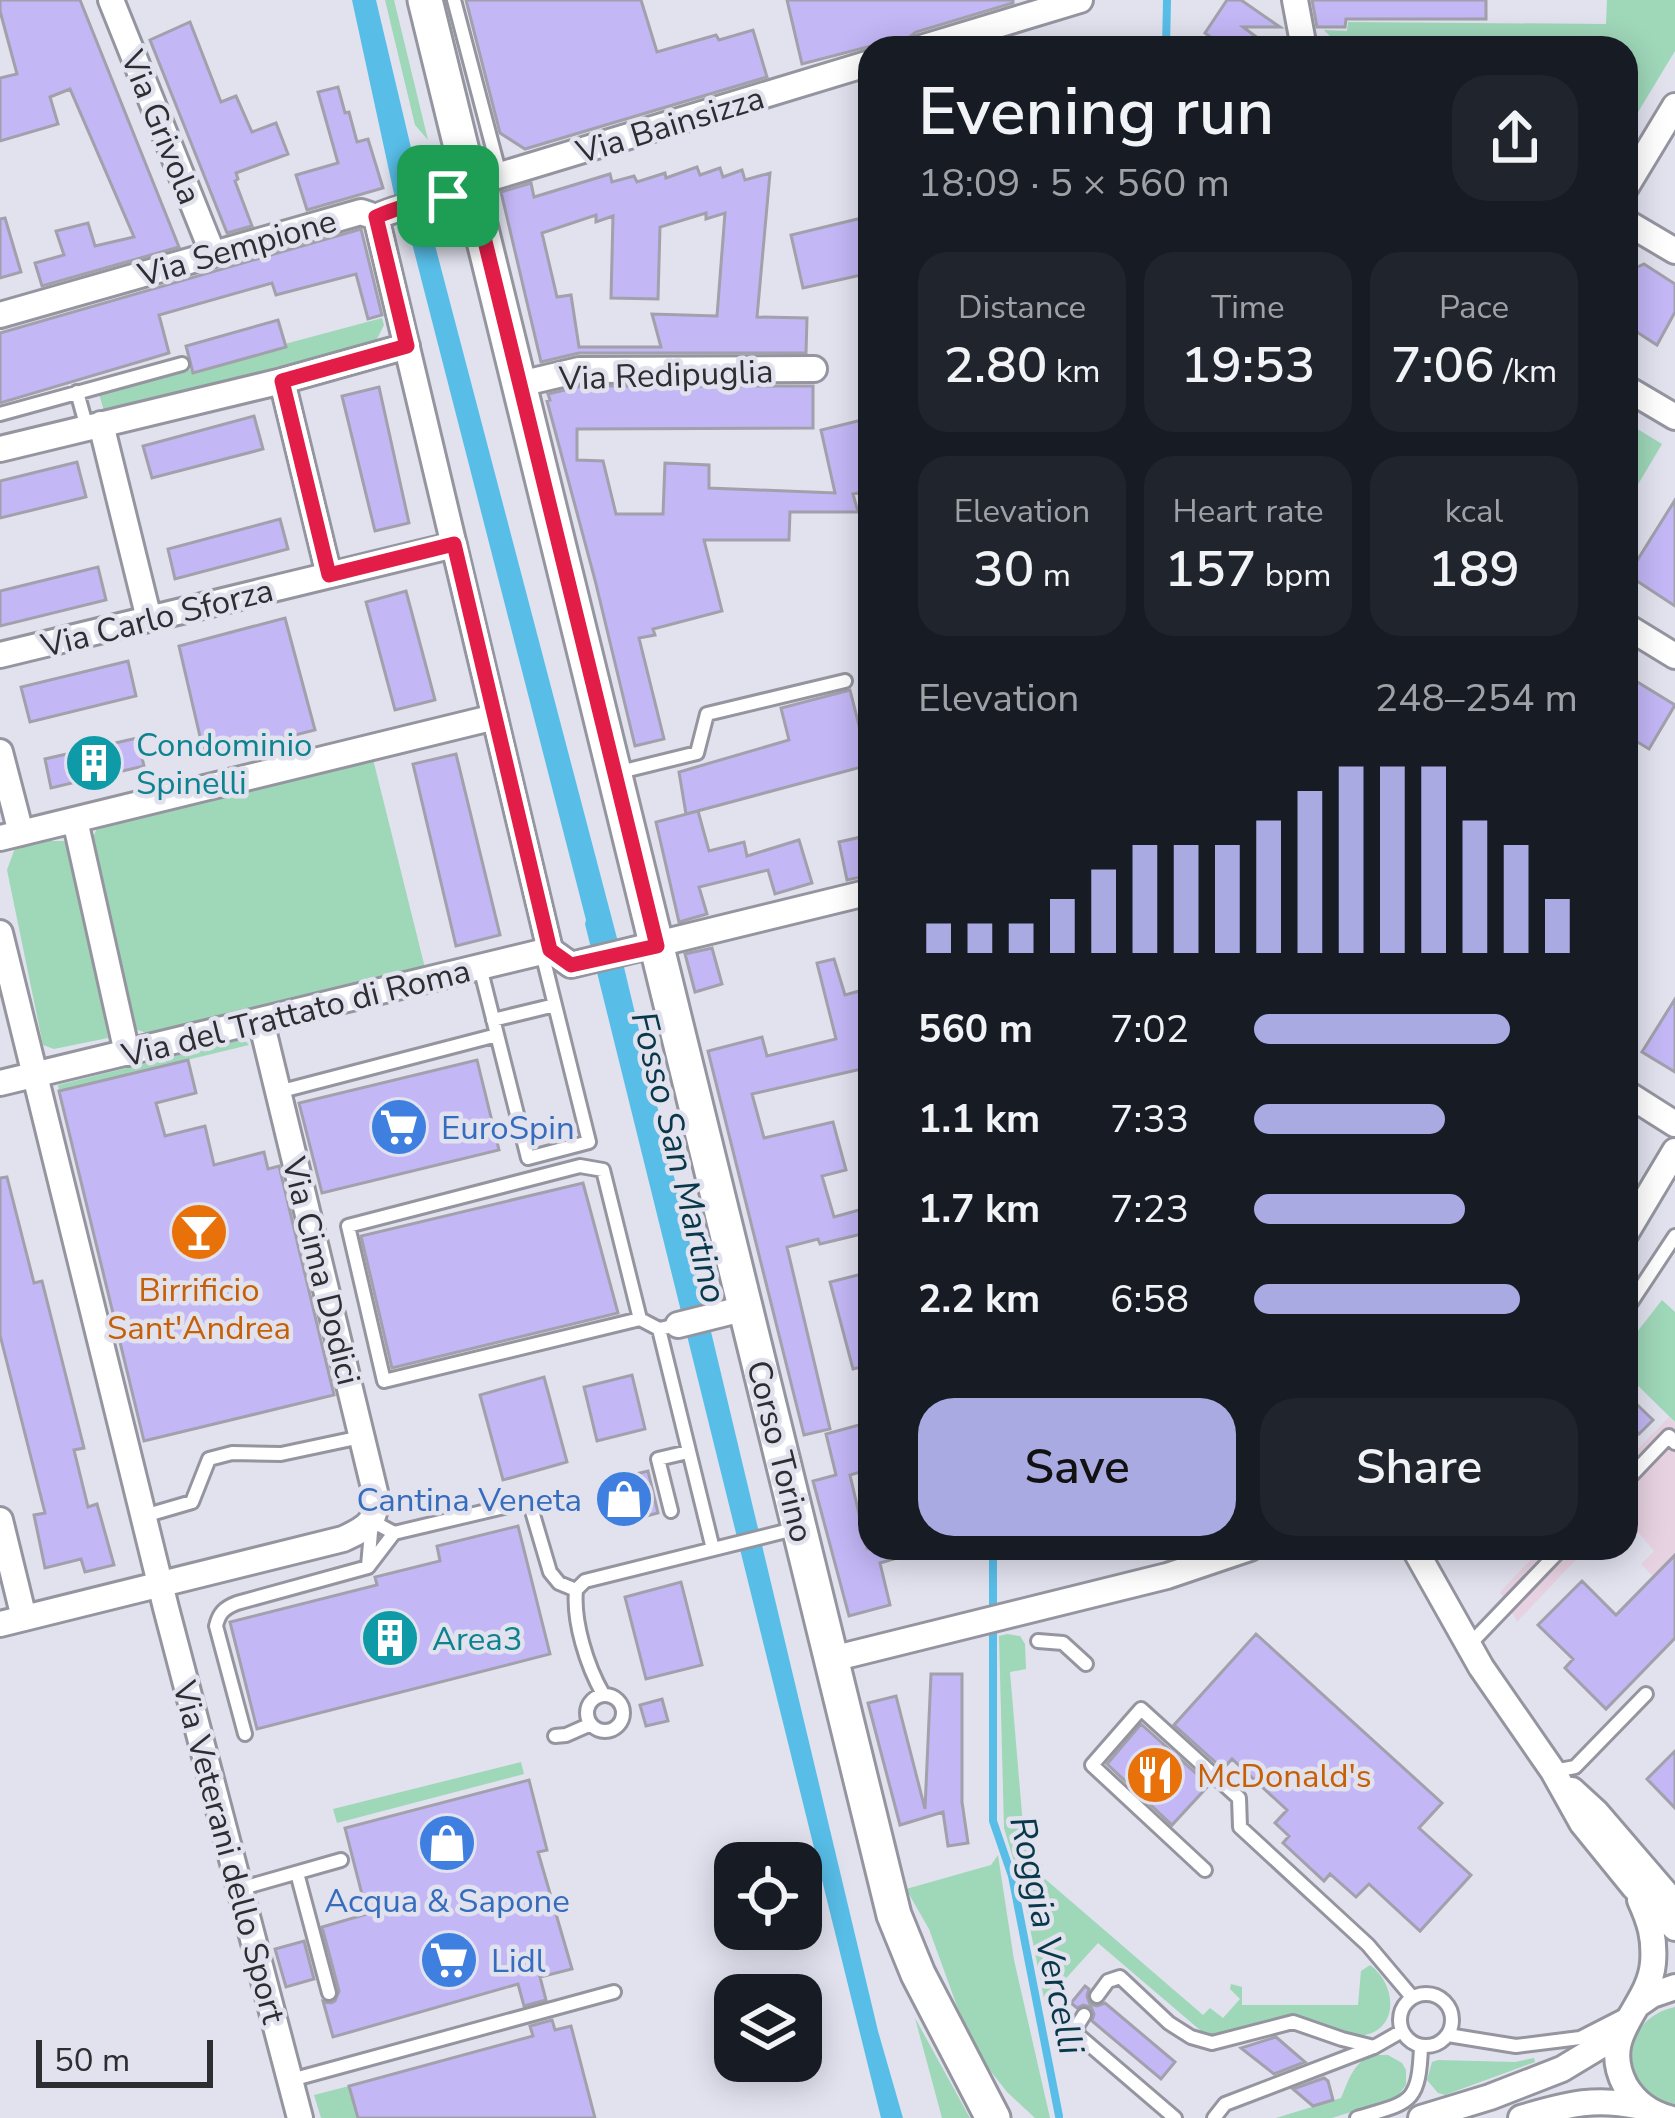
<!DOCTYPE html>
<meta charset="utf-8">
<style>
:root{--surface:#171b24;--page:#20242c;--text:#f1f3f6;--muted:#9ea1a6;--accent:#a8aae1}
body{margin:0;font-family:"Nunito Sans",sans-serif;background:var(--page);color:var(--text);height:100vh;display:flex;flex-direction:column;font-size:45px;white-space:nowrap}
*{box-sizing:border-box;margin:0}
p{font-size:39px;color:var(--muted)}
.icon{flex:none;width:66px;height:66px;fill:none;stroke:currentColor;stroke-width:2;stroke-linecap:round;stroke-linejoin:round}
.map{position:relative;flex:1;overflow:hidden}
.sheet{position:absolute;left:858px;top:36px;width:780px;height:1524px;display:flex;flex-direction:column;background:var(--surface);border-radius:36px;box-shadow:0 6px 30px #0003}
.sheet>*{flex:none}
.fabs{position:absolute;left:714px;top:1842px;display:grid;gap:24px}
.fabs a{display:grid;place-items:center;width:108px;height:108px;border-radius:24px;background:var(--surface);box-shadow:0 6px 30px #0003;font-size:60px}
.scale{position:absolute;left:36px;bottom:30px;width:177px;box-sizing:border-box;padding-left:12px;border:6px solid #2e2e32;border-top:0;font-size:33px;line-height:42px;white-space:nowrap;color:#2e2e32;-webkit-text-stroke:9px #e1e2ee;paint-order:stroke}
.pin{position:absolute;display:grid;place-items:center;width:102px;height:102px;color:#fff;margin:-51px;border-radius:24px;box-shadow:0 6px 18px #0006}
.round{display:grid;place-items:center;flex:none;width:126px;height:126px;border-radius:36px;background:var(--page)}
.headline{display:flex;align-items:center;justify-content:space-between;height:204px;padding:0 60px}
h1{font-size:66px;font-weight:600;line-height:90px}
.figures{display:grid;grid-template-columns:repeat(3,1fr);gap:18px;height:204px;padding:12px 60px}
.figures div{display:grid;align-content:center;border-radius:30px;background:var(--page);text-align:center}
.figures b{font-size:51px;font-weight:600}
.figures small{font-size:33px;font-weight:400}
.figures p{font-size:33px}
.chart{height:336px;padding:24px 60px}
.chart p{display:flex;justify-content:space-between}
.chart svg{width:100%;height:216px;margin-top:12px;stroke:var(--accent);stroke-width:6}
.button{display:flex;gap:24px;margin-top:auto;padding:24px 60px}
.button a{flex:1;height:138px;border-radius:36px;background:var(--accent);color:#111;font-size:48px;font-weight:600;line-height:138px;text-align:center}
.button a+a{background:var(--page);color:var(--text)}
ul{padding:0 60px;list-style:none;font-size:39px}
li{display:grid;grid-template-columns:192px 144px 1fr;align-items:center;height:90px}
li i{height:30px;border-radius:15px;background:var(--accent)}
.map>svg:first-child{display:block}
.industrial{fill:#e7d2e1}
.green{fill:#9fd7b9}
.water{fill:#58bee8}
.lines{fill:none;stroke-linecap:round;stroke-linejoin:round}
.stream{stroke:#58bee8;stroke-width:8}
.building{fill:#c3b7f6;stroke:#a1a0ab;stroke-width:3;fill-rule:evenodd}
.service-casing{stroke:#9595a0;stroke-width:18}
.minor-casing{stroke:#9595a0;stroke-width:30}
.secondary-casing{stroke:#9595a0;stroke-width:39}
.service{stroke:#fff;stroke-width:12}
.minor{stroke:#fff;stroke-width:24}
.secondary{stroke:#fff;stroke-width:33}
.route-casing{stroke:#fff;stroke-width:24}
.route{stroke:#e11d48;stroke-width:15}
.labels{text-anchor:middle;stroke-width:9;stroke-linejoin:round;paint-order:stroke}
.street-label{font-size:33px;fill:#2e2e32;stroke:#e1e2ee}
.culture-label{font-size:33px;fill:#0d838f;stroke:#e1e2ee;text-anchor:start}
.shop-label{font-size:33px;fill:#366cbe;stroke:#e1e2ee;text-anchor:start}
.food-label{font-size:33px;fill:#c56008;stroke:#e1e2ee}
.water-label{font-size:36px;font-style:italic;fill:#083849;stroke:#e1e2ee}
</style>
<div class="map">
<svg width="1675" height="2118" viewBox="0 0 1675 2118">
<rect width="100%" height="100%" fill="#e1e2ee"/>
<!-- industrial -->
<path class="industrial" d="M1669 1417 1675 1423V1599L1641 1564 1654 1551 1639 1533 1626 1544V1461Z
M1542 1548H1587L1517 1622 1500 1592Z"/>
<!-- green -->
<path class="green" d="M385 0H394L428 140 415 125Z
M1607 0H1675V51L1626 132V48H1341L1324 30 1347 31 1348 22 1606 24Z
M382 318 384 325 374 345 104 411 99 394Z
M1626 422 1662 444 1627 503 1626 502Z
M373 759 425 968 152 1035 135 1029 129 1016 93 837 99 824Z
M48 841H64L74 858 108 1038 54 1049 43 1045 7 870 15 848Z
M244 1039 249 1045 59 1091 58 1085Z
M1662 1300 1675 1312V1422L1626 1374V1346Z
M1007 1634 1020 1636 1025 1644 1026 1669 1010 1672 1025 1849 1043 1865 1037 1872 1203 2015 1210 2008 1223 2018 1240 1999 1230 1989 1231 1984 1242 1987V2005H1358L1361 1971 1370 1965C1400 1987 1399 2038 1352 2036 1331 2035 1312 2017 1290 2017 1266 2018 1239 2030 1217 2037L1207 2036 1098 1943 1050 1996 1044 1998 1022 1888 1004 1828 999 1636Z
M521 1762 524 1774 337 1823 333 1809Z
M998 1855 1014 1960 1050 2118H1035L1007 2092 985 2064 958 2009 929 1929 906 1889 991 1865Z
M1675 2007V2104C1616 2094 1617 2019 1675 2007Z
M915 2018 970 2118H942Z
M1373 2055H1388L1402 2063 1406 2070V2085L1396 2098 1332 2118H1276L1341 2098C1349 2080 1353 2062 1373 2055Z
M1534 2058 1535 2062 1445 2095 1438 2093 1427 2080 1432 2062 1438 2060 1515 2062Z
M349 2086 358 2118H321L314 2095Z"/>
<!-- water -->
<path class="water" d="M352 0H376L426 211 618 942 878 2031 903 2118H881L585 924 586 920 405 216 396 203Z"/>
<g class="lines">
<!-- stream -->
<path class="stream" d="M1166 48 1167 0
M993 1548V1821L1012 1876 1059 2116"/>
</g>
<!-- building -->
<path class="building" d="M0 0H80L179 247 42 286 35 263 64 255 56 231 88 223 95 246 134 237 70 89 50 97 58 124 0 141V78L17 74 0 11Z
M466 0H641L657 52 716 35 719 40 753 30 767 77 525 149 500 133Z
M787 0H1013V3L916 32 908 38 905 48H900L898 39 802 64Z
M1227 0H1241L1280 27H1243L1271 48H1226L1205 33Z
M1312 0H1486V19H1346L1345 27H1317Z
M190 22 221 102 236 96 252 132 276 123 288 154 236 173 238 179 235 181 252 226 227 233 150 40Z
M338 87 345 113 349 112 357 142 368 139 383 188 307 210 296 175 338 163 318 92Z
M697 167 700 175 720 168 723 177 742 170 745 180 770 173 757 317 807 318 806 353H579L541 362 501 192 531 183 534 197 610 174 612 182 634 176 637 182 665 173 666 178ZM706 213V219L725 213 717 316 652 314 661 347H579L571 295 557 297 542 233 596 215V222L613 216 611 298 658 299 660 227Z
M870 216V273L803 288 791 235Z
M5 218 21 272 0 278V219Z
M361 229 382 315 368 319 356 274 276 295 272 283 159 315 169 353 0 403V333Z
M1644 264 1675 284V312L1657 345 1626 325V275L1629 271Z
M278 320 286 347 193 373 186 346Z
M581 386H813V428L577 429V460L603 461 616 514H663L665 463 709 465V488L835 493 821 430 870 418V491L853 494 858 512H790L789 540H704L722 611 653 629 655 635 639 638 664 739 635 746 595 580 547 401 550 400 548 394Z
M379 387 409 523 375 531 342 396Z
M254 416 263 449 152 478 143 446Z
M77 462 86 497 0 518V481Z
M1675 500V606L1628 575Z
M280 519 288 549 175 579 168 549Z
M98 567 106 600 0 626V591Z
M406 591 435 700 395 710 366 602Z
M285 618 315 730 205 758 179 646Z
M128 661 136 696 30 722 21 687Z
M1626 675 1675 705 1649 749 1626 735Z
M850 690 869 765 686 814 679 772 789 740 781 708Z
M137 738 144 766 51 788 45 759Z
M456 754 500 935 456 946 413 764Z
M698 811 709 851 744 842 747 856 799 840 812 883 775 894 768 870 699 887 707 914 679 922 656 822Z
M870 835V875L847 880 839 842Z
M712 948 722 984 695 992 685 954Z
M834 959 845 995 870 988V1067L752 1094 764 1138 833 1122 846 1170 822 1176 834 1217 870 1207V1232L820 1244 818 1239 787 1247 830 1429 804 1435 708 1051 762 1037 767 1056 836 1039 817 963Z
M1675 999V1072L1642 1052Z
M188 1060 196 1093 156 1103 165 1136 205 1126 214 1165 264 1152 268 1169 279 1166 334 1395 144 1441 59 1091Z
M477 1060 499 1150 322 1193 299 1103Z
M7 1177 34 1283 42 1281 84 1448 74 1450 88 1507 97 1504 114 1565 85 1572 81 1559 45 1568 34 1515 45 1513 0 1335V1178Z
M583 1183 618 1313 392 1368 361 1236Z
M870 1272V1291L861 1293 870 1328V1365L853 1369 830 1282Z
M632 1375 645 1429 597 1441 584 1387Z
M544 1377 567 1462 503 1480 480 1395Z
M1626 1394 1653 1420 1639 1434 1626 1421Z
M870 1422V1469L850 1475 867 1548H914V1553L880 1563 890 1605 849 1616 813 1481 836 1475 826 1434Z
M648 1471 658 1513 617 1524 606 1481Z
M518 1526 550 1654 257 1729 230 1622 377 1585 375 1577 440 1561 437 1546Z
M1675 1555V1638L1606 1709 1565 1668 1573 1659 1538 1625 1582 1581 1616 1615Z
M681 1582 702 1665 646 1679 625 1597Z
M1256 1634 1442 1803 1419 1828 1471 1875 1420 1931 1369 1884 1356 1897 1330 1874 1324 1881 1283 1843 1289 1836 1275 1823 1287 1810 1232 1759 1223 1769 1174 1725Z
M931 1674H962V1802L968 1843 948 1846 943 1812 900 1825 868 1703 896 1696 925 1809Z
M662 1699 668 1721 646 1726 640 1705Z
M1141 1724 1209 1785 1172 1825 1107 1764Z
M1675 1751V1808L1647 1779Z
M529 1780 547 1850 538 1852 572 1969 540 1977 546 2000 524 2006 518 1984 333 2037 323 2001 331 2003 335 2001 339 1991 322 1927 367 1914 345 1828Z
M304 1941 314 1979 286 1987 275 1949Z
M1085 1986 1089 1989 1087 1996 1090 2004 1097 2006 1105 2003 1175 2062 1161 2079 1092 2021 1094 2014 1091 2007 1083 2005 1077 2008 1071 2003Z
M552 2020 555 2030 571 2026 595 2118H358L349 2086 533 2036 530 2026Z
M1276 2037 1305 2062 1274 2074 1241 2048Z
M1324 2078 1328 2081 1333 2100 1313 2106 1293 2089Z"/>
<g class="lines">
<!-- service casing -->
<g class="service-casing">
<path id="service" d="M454 0 500 175
M77 392 87 428
M0 414 182 364
M616 773 697 753 707 714 845 681
M480 967 528 1158 589 1142 542 953
M493 1020 555 1005
M278 1092 497 1035
M1626 1310 1675 1236
M640 1319 384 1381 348 1226 580 1166 603 1170 640 1319 659 1329 678 1325
M659 1329 713 1549
M1626 1481 1669 1436 1675 1443
M671 1511 658 1459 688 1452
M144 1516 192 1502 209 1459 232 1453 281 1454 361 1437
M368 1566 372 1521 394 1533
M576 1590 585 1581 798 1528
M576 1590C573 1622 587 1666 603 1694
M1038 1641 1063 1643 1086 1664
M1470 1644 1562 1548
M587 1713a18 18 0 1 1 36 0a18 18 0 1 1-36 0Z
M245 1734 216 1626C219 1613 224 1608 237 1603L368 1567 394 1533 529 1501 550 1572 559 1583 576 1590
M555 1736 566 1735 591 1724
M1554 1771 1575 1767 1646 1694
M1205 1870 1092 1765 1141 1709 1239 1798 1240 1827 1368 1945 1412 1997
M297 1873 329 1993
M239 1889 341 1860
M1400 2020a26 26 0 1 1 52 0a26 26 0 1 1-52 0Z
M1097 1996 1108 1981 1120 1977 1169 2023 1191 2037 1212 2043 1293 2022 1342 2039 1374 2047
M1084 2015 1077 2026 1078 2035 1175 2118
M1448 2035 1516 2046 1580 2038 1625 2015
M291 2080 614 1992
M1214 2118 1225 2104 1374 2047 1402 2031
M1357 2118C1410 2102 1419 2105 1421 2046"/>
</g>
<!-- minor casing -->
<g class="minor-casing">
<path id="minor" d="M111 0 213 254
M1295 0 1304 48
M921 48 1080 0
M1626 187 1675 106
M376 217 550 950
M1626 222 1675 251
M0 315 361 212 376 217C399 206 422 204 446 197 462 192 477 182 494 177L870 63
M282 381 329 575
M520 384 579 370 814 369
M1626 388 1675 417
M101 424 149 619
M0 449 282 381 407 346
M1626 626 1675 656
M0 655 454 545
M0 752 21 833
M75 820 127 1053
M0 838 495 717
M0 933 166 1608 300 2118
M0 1083 550 950 571 965 870 892
M1626 1093 1675 1124
M1626 1233 1675 1151
M678 1325 746 1308
M0 1520 24 1618
M1414 1548 1481 1667 1553 1771 1582 1823 1634 1887 1675 1928
M0 1624 343 1539C369 1527 378 1521 375 1492L261 1021
M832 1659 1167 1576 1250 1548
M1572 1790 1596 1812 1675 1904
M1640 1900C1650 1922 1655 1938 1653 1963 1649 2009 1598 2033 1625 2085 1635 2102 1650 2113 1669 2118
M1639 2004 1652 1995 1675 1987
M1421 2118 1490 2097 1562 2069 1620 2034
M1521 2118C1568 2104 1597 2096 1646 2108"/>
</g>
<!-- secondary casing -->
<g class="secondary-casing">
<path id="secondary" d="M425 0 894 1915 918 1974 993 2118"/>
</g>
<!-- service -->
<use href="#service" class="service"/>
<!-- minor -->
<use href="#minor" class="minor"/>
<!-- secondary -->
<use href="#secondary" class="secondary"/>
</g>
<g class="lines">
<!-- route casing -->
<g class="route-casing">
<path id="route" d="M471 184 657 946 571 965 550 950 454 544 329 575 282 381 407 346 376 217C407 202 441 200 471 184Z"/>
</g>
<!-- route -->
<use href="#route" class="route"/>
</g>
<!-- icons -->
<defs>
<g id="building-disc" transform="scale(3)"><circle r="9.5" fill="#0f9aa8" stroke="#e1e2ee"/><path d="M-4-6H4V6H1V3H-1V6H-4ZM-2.5-4.3h1.7v1.8h-1.7ZM.8-4.3h1.7v1.8H.8ZM-2.5-1h1.7V.8h-1.7ZM.8-1h1.7V.8H.8Z" fill="#fff"/></g>
<g id="supermarket-disc" transform="scale(3)"><circle r="9.5" fill="#3f7fe0" stroke="#e1e2ee"/><path d="M-6-5.5h2.5l.6 2H6L4.5 2H-2.5L-4.4-4H-6ZM-1.5 3.2a1.3 1.3 0 1 0 .1 0ZM3 3.2a1.3 1.3 0 1 0 .1 0Z" fill="#fff"/></g>
<g id="bar-disc" transform="scale(3)"><circle r="9.5" fill="#e8710a" stroke="#e1e2ee"/><path d="M-6-5H6L.8 .8V4.5H3.5V6h-7V4.5H-.8V.8Z" fill="#fff"/></g>
<g id="shop-disc" transform="scale(3)"><circle r="9.5" fill="#3f7fe0" stroke="#e1e2ee"/><path d="M-5-2.5h2.3a2.7 3.5 0 0 1 5.4 0H5L5.5 6h-11ZM-1.5-2.5h3a1.5 2.3 0 0 0-3 0Z" fill="#fff"/></g>
<g id="restaurant-disc" transform="scale(3)"><circle r="9.5" fill="#e8710a" stroke="#e1e2ee"/><path d="M-5-6h1v4h1v-4h1v4h1v-4h1v5L-1.5 .5V6h-2V.5L-5-1ZM5-6V6H3V1.5H1.5Q1.5-4 5-6Z" fill="#fff"/></g>
</defs>
<g fill-rule="evenodd">
<use href="#building-disc" x="94" y="763"/>
<use href="#supermarket-disc" x="399" y="1127"/>
<use href="#bar-disc" x="199" y="1232"/>
<use href="#shop-disc" x="624" y="1499"/>
<use href="#building-disc" x="390" y="1638"/>
<use href="#restaurant-disc" x="1155" y="1775"/>
<use href="#shop-disc" x="447" y="1843"/>
<use href="#supermarket-disc" x="449" y="1960"/>
</g>
<g class="labels">
<!-- street labels -->
<g class="street-label">
<text transform="translate(670 124) rotate(-17)" y="12">Via Bainsizza</text>
<text transform="translate(162 127) rotate(68)" y="12">Via Grivola</text>
<text transform="translate(237 247) rotate(-16)" y="12">Via Sempione</text>
<text transform="translate(666 374) rotate(-2)" y="12">Via Redipuglia</text>
<text transform="translate(157 617) rotate(-14)" y="12">Via Carlo Sforza</text>
<text transform="translate(296 1012) rotate(-14)" y="12">Via del Trattato di Roma</text>
<text transform="translate(322 1271) rotate(76)" y="12">Via Cima Dodici</text>
<text transform="translate(781 1451) rotate(76)" y="12">Corso Torino</text>
<text transform="translate(230 1852) rotate(75)" y="12">Via Veterani dello Sport</text>
</g>
<!-- culture labels -->
<g class="culture-label">
<text x="136" y="756">Condominio<tspan x="136" dy="38">Spinelli</tspan></text>
<text x="432" y="1650">Area3</text>
</g>
<!-- shop labels -->
<g class="shop-label">
<text x="441" y="1139">EuroSpin</text>
<text x="582" y="1511" text-anchor="end">Cantina Veneta</text>
<text x="447" y="1912" text-anchor="middle">Acqua &amp; Sapone</text>
<text x="491" y="1972">Lidl</text>
</g>
<!-- food labels -->
<g class="food-label">
<text x="199" y="1301">Birrificio<tspan x="199" dy="38">Sant'Andrea</tspan></text>
<text x="1197" y="1787" text-anchor="start">McDonald's</text>
</g>
<!-- water labels -->
<g class="water-label">
<text transform="translate(680 1157) rotate(76)" y="13">Fosso San Martino</text>
<text transform="translate(1048 1935) rotate(78)" y="13">Roggia Vercelli</text>
</g>
</g>
</svg>
<div class="fabs">
<a><svg class="icon" aria-label="locate" viewBox="0 0 24 24"><circle cx="12" cy="12" r="6"/><path d="M12 2v4M12 18v4M2 12h4M18 12h4"/></svg></a>
<a><svg class="icon" aria-label="layers" viewBox="0 0 24 24"><path d="M12 4l9 5-9 5-9-5zM3 14l9 5 9-5"/></svg></a>
</div>
<div class="scale">50 m</div>
<div class="pin" style="left:448px;top:196px;background:#1e9e55"><svg class="icon" aria-label="arrive" viewBox="0 0 24 24"><path d="M6 21V4h12l-3 4 3 4H6"/></svg></div>
<section class="sheet">
<div class="headline"><div><h1>Evening run</h1><p>18:09 · 5 × 560 m</p></div><a class="round"><svg class="icon" aria-label="share" viewBox="0 0 24 24"><path d="M12 15V3M7 8l5-5 5 5M5 13v7h14v-7"/></svg></a></div>
<div class="figures">
<div><p>Distance</p><b>2.80<small> km</small></b></div>
<div><p>Time</p><b>19:53</b></div>
<div><p>Pace</p><b>7:06<small> /km</small></b></div>
</div>
<div class="figures">
<div><p>Elevation</p><b>30<small> m</small></b></div>
<div><p>Heart rate</p><b>157<small> bpm</small></b></div>
<div><p>kcal</p><b>189</b></div>
</div>
<div class="chart"><p><span>Elevation</span>248–254 m</p>
<svg viewBox="0 0 160 44" preserveAspectRatio="none"><path d="M5 44V38M15 44V38M25 44V38M35 44V33M45 44V27M55 44V22M65 44V22M75 44V22M85 44V17M95 44V11M105 44V6M115 44V6M125 44V6M135 44V17M145 44V22M155 44V33"/></svg>
</div>
<ul>
<li><b>560 m</b>7:02<i style="width:79%"></i></li>
<li><b>1.1 km</b>7:33<i style="width:59%"></i></li>
<li><b>1.7 km</b>7:23<i style="width:65%"></i></li>
<li><b>2.2 km</b>6:58<i style="width:82%"></i></li>
</ul>
<div class="button"><a>Save</a><a>Share</a></div>
</section>
</div>
